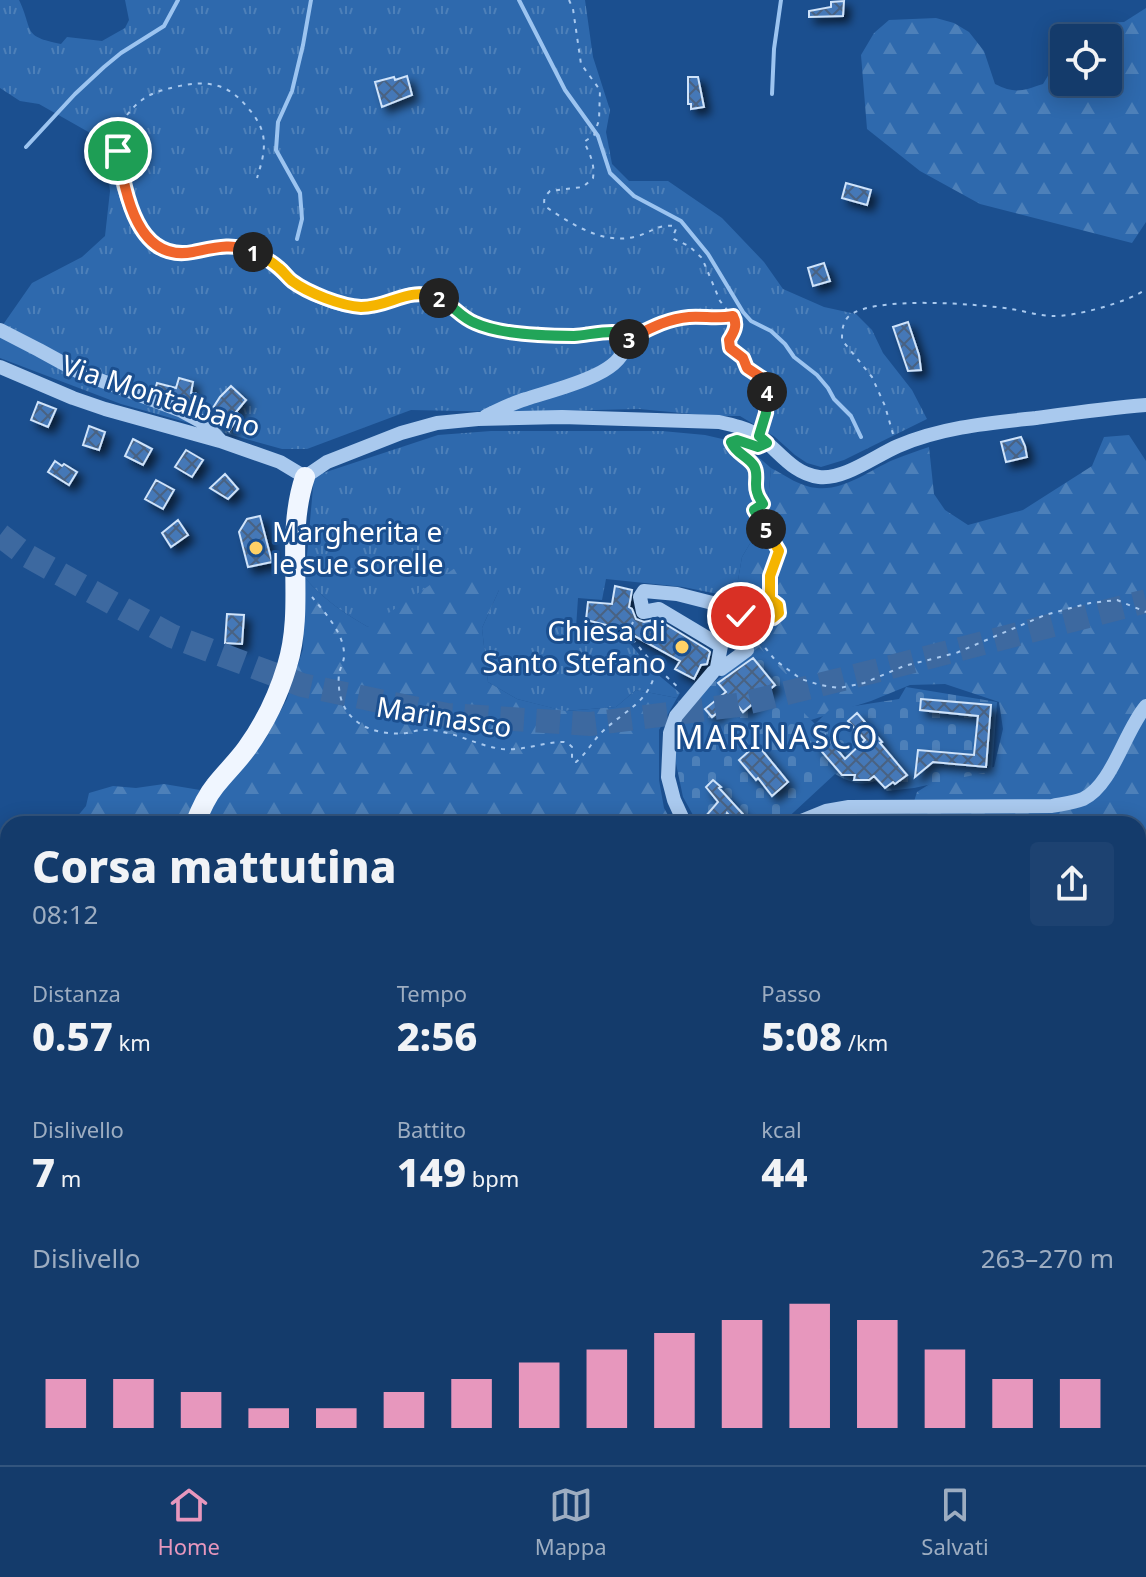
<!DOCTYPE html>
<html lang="it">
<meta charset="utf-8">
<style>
:root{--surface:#143b6b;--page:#1d4271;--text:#f1f3f6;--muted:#9dadc1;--line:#33557e;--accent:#e797bd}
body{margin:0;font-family:"Noto Sans",sans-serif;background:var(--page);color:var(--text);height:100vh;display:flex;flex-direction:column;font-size:30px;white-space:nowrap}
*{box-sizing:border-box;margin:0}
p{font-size:26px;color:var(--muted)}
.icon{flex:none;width:44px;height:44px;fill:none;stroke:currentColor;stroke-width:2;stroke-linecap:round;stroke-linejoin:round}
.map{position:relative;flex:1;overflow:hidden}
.details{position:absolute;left:0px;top:816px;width:1146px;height:650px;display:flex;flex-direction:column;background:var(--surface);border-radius:24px 24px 0 0;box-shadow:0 4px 20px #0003,0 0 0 2px var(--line)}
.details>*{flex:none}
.controls{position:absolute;left:1050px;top:24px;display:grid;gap:16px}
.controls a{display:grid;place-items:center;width:72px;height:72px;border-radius:8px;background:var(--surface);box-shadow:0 4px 20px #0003,0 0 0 2px var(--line);font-size:40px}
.pin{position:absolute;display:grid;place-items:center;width:68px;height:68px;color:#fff;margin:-34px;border:4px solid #fff;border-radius:50%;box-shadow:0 2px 8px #0007}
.km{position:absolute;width:40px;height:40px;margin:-20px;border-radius:50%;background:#222;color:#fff;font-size:22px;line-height:40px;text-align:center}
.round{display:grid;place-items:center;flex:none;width:84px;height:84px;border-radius:8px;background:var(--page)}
.overview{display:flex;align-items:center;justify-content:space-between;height:136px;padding:0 32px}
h1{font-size:44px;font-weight:800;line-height:60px}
.metrics{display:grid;grid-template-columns:repeat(3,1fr);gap:12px;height:136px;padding:8px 32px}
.metrics div{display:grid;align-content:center}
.metrics b{font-size:40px;font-weight:800}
.metrics small{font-size:22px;font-weight:400}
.metrics p{font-size:22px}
.chart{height:224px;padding:16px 32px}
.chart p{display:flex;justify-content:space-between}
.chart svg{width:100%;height:144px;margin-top:8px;stroke:var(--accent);stroke-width:6}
.tab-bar{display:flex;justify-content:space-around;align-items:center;height:112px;border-top:2px solid var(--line);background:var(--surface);font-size:22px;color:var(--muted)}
.tab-bar a{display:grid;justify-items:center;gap:4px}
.tab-bar .current{color:var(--accent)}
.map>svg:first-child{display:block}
.grass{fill:url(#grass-tufts)}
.forest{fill:url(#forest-firs)}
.cemetery{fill:url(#cemetery-stones)}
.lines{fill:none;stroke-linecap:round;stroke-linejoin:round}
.stream{stroke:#9cc4f0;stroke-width:4}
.building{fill:url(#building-cross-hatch);stroke:#cfe3fa;stroke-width:2;filter:url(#shadow)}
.highway-tunnel{stroke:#3d69a0;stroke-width:24;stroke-dasharray:24 12;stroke-linecap:butt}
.path{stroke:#a9c9ee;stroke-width:2;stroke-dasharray:4 6;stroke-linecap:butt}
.minor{stroke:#a9c9ee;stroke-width:14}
.major{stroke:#f0f6ff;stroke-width:20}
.split-1-casing{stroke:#fff;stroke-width:16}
.split-2-casing{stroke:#fff;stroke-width:16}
.split-3-casing{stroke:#fff;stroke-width:16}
.split-4-casing{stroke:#fff;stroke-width:16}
.split-5-casing{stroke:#fff;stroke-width:16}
.split-6-casing{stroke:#fff;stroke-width:16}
.split-1{stroke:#f0652b;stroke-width:10}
.split-2{stroke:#f5b400;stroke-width:10}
.split-3{stroke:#22a559;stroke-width:10}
.split-4{stroke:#f0652b;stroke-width:10}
.split-5{stroke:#22a559;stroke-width:10}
.split-6{stroke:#f5b400;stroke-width:10}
.poi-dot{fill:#ffd166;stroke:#1b4f8f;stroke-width:3}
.labels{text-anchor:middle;stroke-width:6;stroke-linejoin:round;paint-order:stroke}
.street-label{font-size:28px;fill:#fff;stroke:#1b4f8f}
.poi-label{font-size:28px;fill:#fff;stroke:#1b4f8f;text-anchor:start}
.quarter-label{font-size:32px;letter-spacing:2px;fill:#fff;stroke:#1b4f8f}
</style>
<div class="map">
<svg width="1146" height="1465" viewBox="0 0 1146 1465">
<defs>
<pattern id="grass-tufts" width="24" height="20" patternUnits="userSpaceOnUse" patternTransform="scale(2)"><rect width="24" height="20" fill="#2e69ad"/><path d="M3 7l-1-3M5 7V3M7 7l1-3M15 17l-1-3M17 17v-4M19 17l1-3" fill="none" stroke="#4d80b9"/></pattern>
<pattern id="forest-firs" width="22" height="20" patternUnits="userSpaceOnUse" patternTransform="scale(2)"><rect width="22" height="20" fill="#2e69ad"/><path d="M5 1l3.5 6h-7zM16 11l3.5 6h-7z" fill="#4d80b9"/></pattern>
<pattern id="cemetery-stones" width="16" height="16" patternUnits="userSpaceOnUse" patternTransform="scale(2)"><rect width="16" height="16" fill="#2e69ad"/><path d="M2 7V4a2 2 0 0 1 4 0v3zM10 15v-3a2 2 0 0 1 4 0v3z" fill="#4d80b9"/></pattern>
<pattern id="building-cross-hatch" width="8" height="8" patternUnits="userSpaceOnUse" patternTransform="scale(2)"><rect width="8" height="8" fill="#4478b7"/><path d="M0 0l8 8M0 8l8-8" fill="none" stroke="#486282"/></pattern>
<filter id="shadow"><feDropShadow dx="6" dy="6" stdDeviation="4" flood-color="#0009"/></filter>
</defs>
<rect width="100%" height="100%" fill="#1b4f8f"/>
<!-- grass -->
<path class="grass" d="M0 0H19C34 31 21 36 61 44L67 37 102 41 125 28 129 20 125 0H585L593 57 610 110 606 132 612 164 629 181H668L722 218 764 262 783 289 824 307 856 314 872 330 883 353 912 390 927 419 844 460 821 467 807 463 795 455 775 437 740 416H713L639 409 512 412 411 410 307 449H282L121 404 0 358V329L32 283 82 257 105 236 110 191 108 175 92 134 39 104 20 101 0 88Z
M491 431H662L705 435 731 441 750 450 771 468 768 501 758 530 742 557 734 603 723 595 683 587 606 579 602 600 578 598 576 628 624 636 650 668 680 693 677 698 636 690 616 707 564 711 517 699 488 682 482 628 499 590 368 627C344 613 323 599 305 578L314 476 438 435Z"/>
<!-- forest -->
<path class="forest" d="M1146 8V222L1132 243 980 204 920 171 867 129 861 55 874 33 889 20 936 18 954 23 969 32 984 51 995 84C1015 94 1022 91 1043 84L1064 49V82H1108V38H1071L1074 33 1100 23 1124 22Z
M1129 435 1146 461V1465H748L734 1458H1138V824H824L888 817H909L917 792 939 778 994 767 1003 729 999 702 945 684 910 685 871 701 811 720 792 709 754 652 734 603 742 557 758 530 768 501 771 468C786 476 801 487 817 488 844 491 870 470 893 460 905 455 917 451 929 447L934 494 945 510 968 525 1023 510 1092 466 1104 437Z
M458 566 499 590 482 628 488 682 517 699 565 711 616 707 636 690 677 698 659 730V780L664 808 673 824H204L215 799 266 738 287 699 303 649 305 578C323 599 344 613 368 627Z
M164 784 200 790 185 824H71L86 806 89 793 113 786 136 788Z
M8 938V1224L0 1235V940Z"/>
<!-- cemetery -->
<path class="cemetery" d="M759 647 791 679 783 692 815 724 829 710 899 699 906 687 997 702 992 771 914 788 887 791 875 781C861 787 847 781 835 774L781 824H698L683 797 673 749 674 713Z"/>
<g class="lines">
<!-- stream -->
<path class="stream" d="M519 0 565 90 598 136 610 173 634 196 681 221 708 254 743 312 751 321 771 331 785 344 794 357 817 375 828 388 834 399 851 416 861 437
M772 94 774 49 781 0
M26 147 75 94 104 67 121 53 164 26 178 0
M297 239 302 219 300 193 276 150 278 122 292 91 303 45 311 0"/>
</g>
<!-- building -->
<path class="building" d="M844 1 843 16 809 17V11L831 7V2Z
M407 76 412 95 382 107 375 82 394 77 395 80Z
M688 77H698L704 107 691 109V104H688Z
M846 183 871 190 867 205 842 198Z
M824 263 830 281 813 286 808 268Z
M908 322 919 355 921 370 908 371 893 327Z
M179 378 193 382 191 393H195L191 404 155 390 157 383 176 388Z
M231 386 246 400 236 412 239 415 229 431 209 414 220 397Z
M38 402 56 409 48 427 31 420Z
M89 426 105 432 99 450 83 445Z
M1021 437 1025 446 1027 457 1006 462 1001 442Z
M133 439 152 449 143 465 125 456Z
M186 450 203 460 192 477 175 467Z
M55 461 62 466 64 464 77 472 69 485 48 472Z
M225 474 238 489 228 499 210 488Z
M156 480 174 490 163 509 145 499Z
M260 516 272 562 248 567 239 532 247 519Z
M178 520 188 535 171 547 162 533Z
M615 586 632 590 629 607 632 609 636 619 644 622 653 620 664 626 665 624 708 650 710 652 707 664 701 665 694 679 675 669 680 661 622 629 586 620 588 602 612 604Z
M227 614 244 615 242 644 225 643Z
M753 658 775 685 743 712 733 700 712 717 705 709 726 692 718 683Z
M921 699 991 705 986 767 933 762 915 777 918 750 974 755 978 716 920 710Z
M857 713 882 742 880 743 907 775 895 784 893 782 885 788 874 776 869 780H854L855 775H842L817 746V742L825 735 845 759 865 740 848 721Z
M757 744 788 782 772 796 758 778 756 780 739 760Z
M713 780 721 787 719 788 752 824H737L727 813 723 824H699L718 802 706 787Z"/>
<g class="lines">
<!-- highway-tunnel -->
<path class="highway-tunnel" d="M0 535 26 555 172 636 302 685 447 715 590 724 738 705 871 672 1146 601"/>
<!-- path -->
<path class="path" d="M569 0 573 9 581 64 600 90 599 120 594 135 584 142C590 154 595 164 593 178L583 187 550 191C545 196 542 201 546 207 573 225 605 246 638 236 651 232 659 224 674 226L676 229 673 236 674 239 689 246 702 258 720 301 735 320 734 332 729 340 730 348 743 358 747 368 762 378 766 385 767 393 764 420
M127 115C141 97 153 92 175 87 206 80 227 82 248 108 255 116 261 125 263 135 266 150 261 165 257 178
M636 335C653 327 667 319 686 317 702 315 717 319 733 316
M893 434 885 406 872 377 842 340C842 332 842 324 848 317 870 295 980 304 1011 309 1025 311 1039 316 1053 316 1074 317 1129 302 1146 289
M732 441C733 456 746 454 754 465 759 473 754 483 757 492 758 496 761 500 763 504L754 508V513L773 540 779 551 770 576 769 591 770 599 778 605 777 616C769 621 758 614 749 611
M312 597C325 613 345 634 344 656 344 662 340 668 339 674 338 682 339 696 343 704 353 728 383 736 406 733 412 732 418 730 424 730 451 729 476 746 502 749 524 751 543 742 564 742L568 743 572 747V760L576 762C586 754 592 742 601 733 624 710 651 703 656 667
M633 622 628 634 656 667 680 689
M759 640 775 660 801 679 820 685 839 688 864 683 904 666 956 653 1045 615 1071 608 1090 603 1117 600 1146 612"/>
<!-- minor -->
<path class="minor" d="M122 127C120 134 118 143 118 151 118 178 132 222 151 241 177 269 213 239 244 248 265 254 277 270 294 282 307 292 328 301 344 305 356 307 369 308 380 304 396 300 410 291 427 294 449 298 459 318 479 325 506 334 547 337 575 336 588 335 599 332 612 332 618 333 623 336 624 344 626 375 548 391 526 399 512 403 499 410 486 416
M0 330 39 350 81 373 182 411 204 423 220 440
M0 367 73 398 105 409 220 441 280 462 305 477 327 462 401 433 437 423 478 419 562 417 719 422C733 425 747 428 759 436 779 451 793 474 819 477 844 480 875 456 898 446 942 427 990 423 1036 418 1073 413 1109 408 1146 405
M644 591 677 594 732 608 747 650 721 669 717 667 721 646 659 609 643 612 640 597Z
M685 824 674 800 668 777 670 733 676 716 713 672
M794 824 826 811 849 807 1052 806C1062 804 1073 803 1083 799 1112 786 1125 730 1146 706
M372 1458 375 1465"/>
<!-- major -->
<path class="major" d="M195 824C200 811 206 797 215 786 225 773 237 762 247 748 265 723 278 696 287 666 306 605 284 538 305 477
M0 1251 8 1242"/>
</g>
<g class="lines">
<!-- split-1 casing -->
<g class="split-1-casing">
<path id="split-1" d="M118 151C125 191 136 263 193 252 213 248 233 242 253 252"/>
</g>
<!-- split-2 casing -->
<g class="split-2-casing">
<path id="split-2" d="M253 252C262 256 271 261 279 268 284 272 287 277 292 281 308 293 342 306 361 307 392 307 406 286 439 298"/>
</g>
<!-- split-3 casing -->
<g class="split-3-casing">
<path id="split-3" d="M439 298C453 305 461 318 475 323 501 335 545 336 574 336 587 335 599 332 612 332L618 333 624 341 629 339"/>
</g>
<!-- split-4 casing -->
<g class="split-4-casing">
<path id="split-4" d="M629 339C649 329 666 319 689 317 704 316 718 319 733 316 738 325 734 332 729 340L730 348 743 358 747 368 762 378 767 392"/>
</g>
<!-- split-5 casing -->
<g class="split-5-casing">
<path id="split-5" d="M766 529 754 510 763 504C761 500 758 497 757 492 754 484 759 474 754 466 748 456 736 454 731 442L737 440 758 447 767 443 759 436 766 413 767 392"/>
</g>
<!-- split-6 casing -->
<g class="split-6-casing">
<path id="split-6" d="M741 616 742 612 746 611 773 618 779 613 778 605 770 599V576L779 551 766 529"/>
</g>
<!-- split-1 -->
<use href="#split-1" class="split-1"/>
<!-- split-2 -->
<use href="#split-2" class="split-2"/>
<!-- split-3 -->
<use href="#split-3" class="split-3"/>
<!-- split-4 -->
<use href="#split-4" class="split-4"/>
<!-- split-5 -->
<use href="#split-5" class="split-5"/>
<!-- split-6 -->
<use href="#split-6" class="split-6"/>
</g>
<!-- markers -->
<g class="poi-dot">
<circle cx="256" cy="548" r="8"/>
<circle cx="682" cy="647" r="8"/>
</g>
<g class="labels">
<!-- street labels -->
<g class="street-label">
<text transform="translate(161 396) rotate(18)" y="10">Via Montalbano</text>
<text transform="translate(444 717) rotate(9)" y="10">Marinasco</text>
</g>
<!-- poi labels -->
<g class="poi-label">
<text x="272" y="542">Margherita e<tspan x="272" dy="32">le sue sorelle</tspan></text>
<text x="666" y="641" text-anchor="end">Chiesa di<tspan x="666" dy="32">Santo Stefano</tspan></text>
</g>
<!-- quarter labels -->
<g class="quarter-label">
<text x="777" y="749">MARINASCO</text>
</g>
</g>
</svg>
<div class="controls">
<a><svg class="icon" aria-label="locate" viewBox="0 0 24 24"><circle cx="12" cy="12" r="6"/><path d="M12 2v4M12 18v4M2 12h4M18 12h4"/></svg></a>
</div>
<div class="pin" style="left:118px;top:151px;background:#1e9e55"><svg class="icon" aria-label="arrive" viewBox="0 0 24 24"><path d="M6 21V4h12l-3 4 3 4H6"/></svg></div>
<div class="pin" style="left:741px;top:616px;background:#d93025"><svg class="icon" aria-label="check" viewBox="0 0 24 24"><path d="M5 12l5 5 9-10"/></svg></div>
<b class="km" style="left:253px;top:252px">1</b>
<b class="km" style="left:439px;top:298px">2</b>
<b class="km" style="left:629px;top:339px">3</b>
<b class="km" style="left:767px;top:392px">4</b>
<b class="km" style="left:766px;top:529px">5</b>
<section class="details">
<div class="overview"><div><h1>Corsa mattutina</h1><p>08:12</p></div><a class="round"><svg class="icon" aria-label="share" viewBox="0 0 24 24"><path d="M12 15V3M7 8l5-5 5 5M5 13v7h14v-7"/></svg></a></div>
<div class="metrics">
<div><p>Distanza</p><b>0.57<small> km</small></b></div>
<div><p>Tempo</p><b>2:56</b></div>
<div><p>Passo</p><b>5:08<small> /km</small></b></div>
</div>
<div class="metrics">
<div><p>Dislivello</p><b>7<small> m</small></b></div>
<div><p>Battito</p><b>149<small> bpm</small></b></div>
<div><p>kcal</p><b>44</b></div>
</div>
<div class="chart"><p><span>Dislivello</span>263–270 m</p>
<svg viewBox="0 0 160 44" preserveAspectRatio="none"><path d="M5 44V29M15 44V29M25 44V33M35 44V38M45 44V38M55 44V33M65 44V29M75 44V24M85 44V20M95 44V15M105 44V11M115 44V6M125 44V11M135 44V20M145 44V29M155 44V29"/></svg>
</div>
</section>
</div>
<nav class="tab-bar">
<a class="current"><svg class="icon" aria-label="home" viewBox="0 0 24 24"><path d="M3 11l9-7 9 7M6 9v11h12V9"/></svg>Home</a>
<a><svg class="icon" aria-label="map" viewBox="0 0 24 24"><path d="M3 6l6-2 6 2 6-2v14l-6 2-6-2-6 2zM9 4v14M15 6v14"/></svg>Mappa</a>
<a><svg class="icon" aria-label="saved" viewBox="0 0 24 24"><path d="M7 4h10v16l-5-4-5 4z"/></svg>Salvati</a>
</nav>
